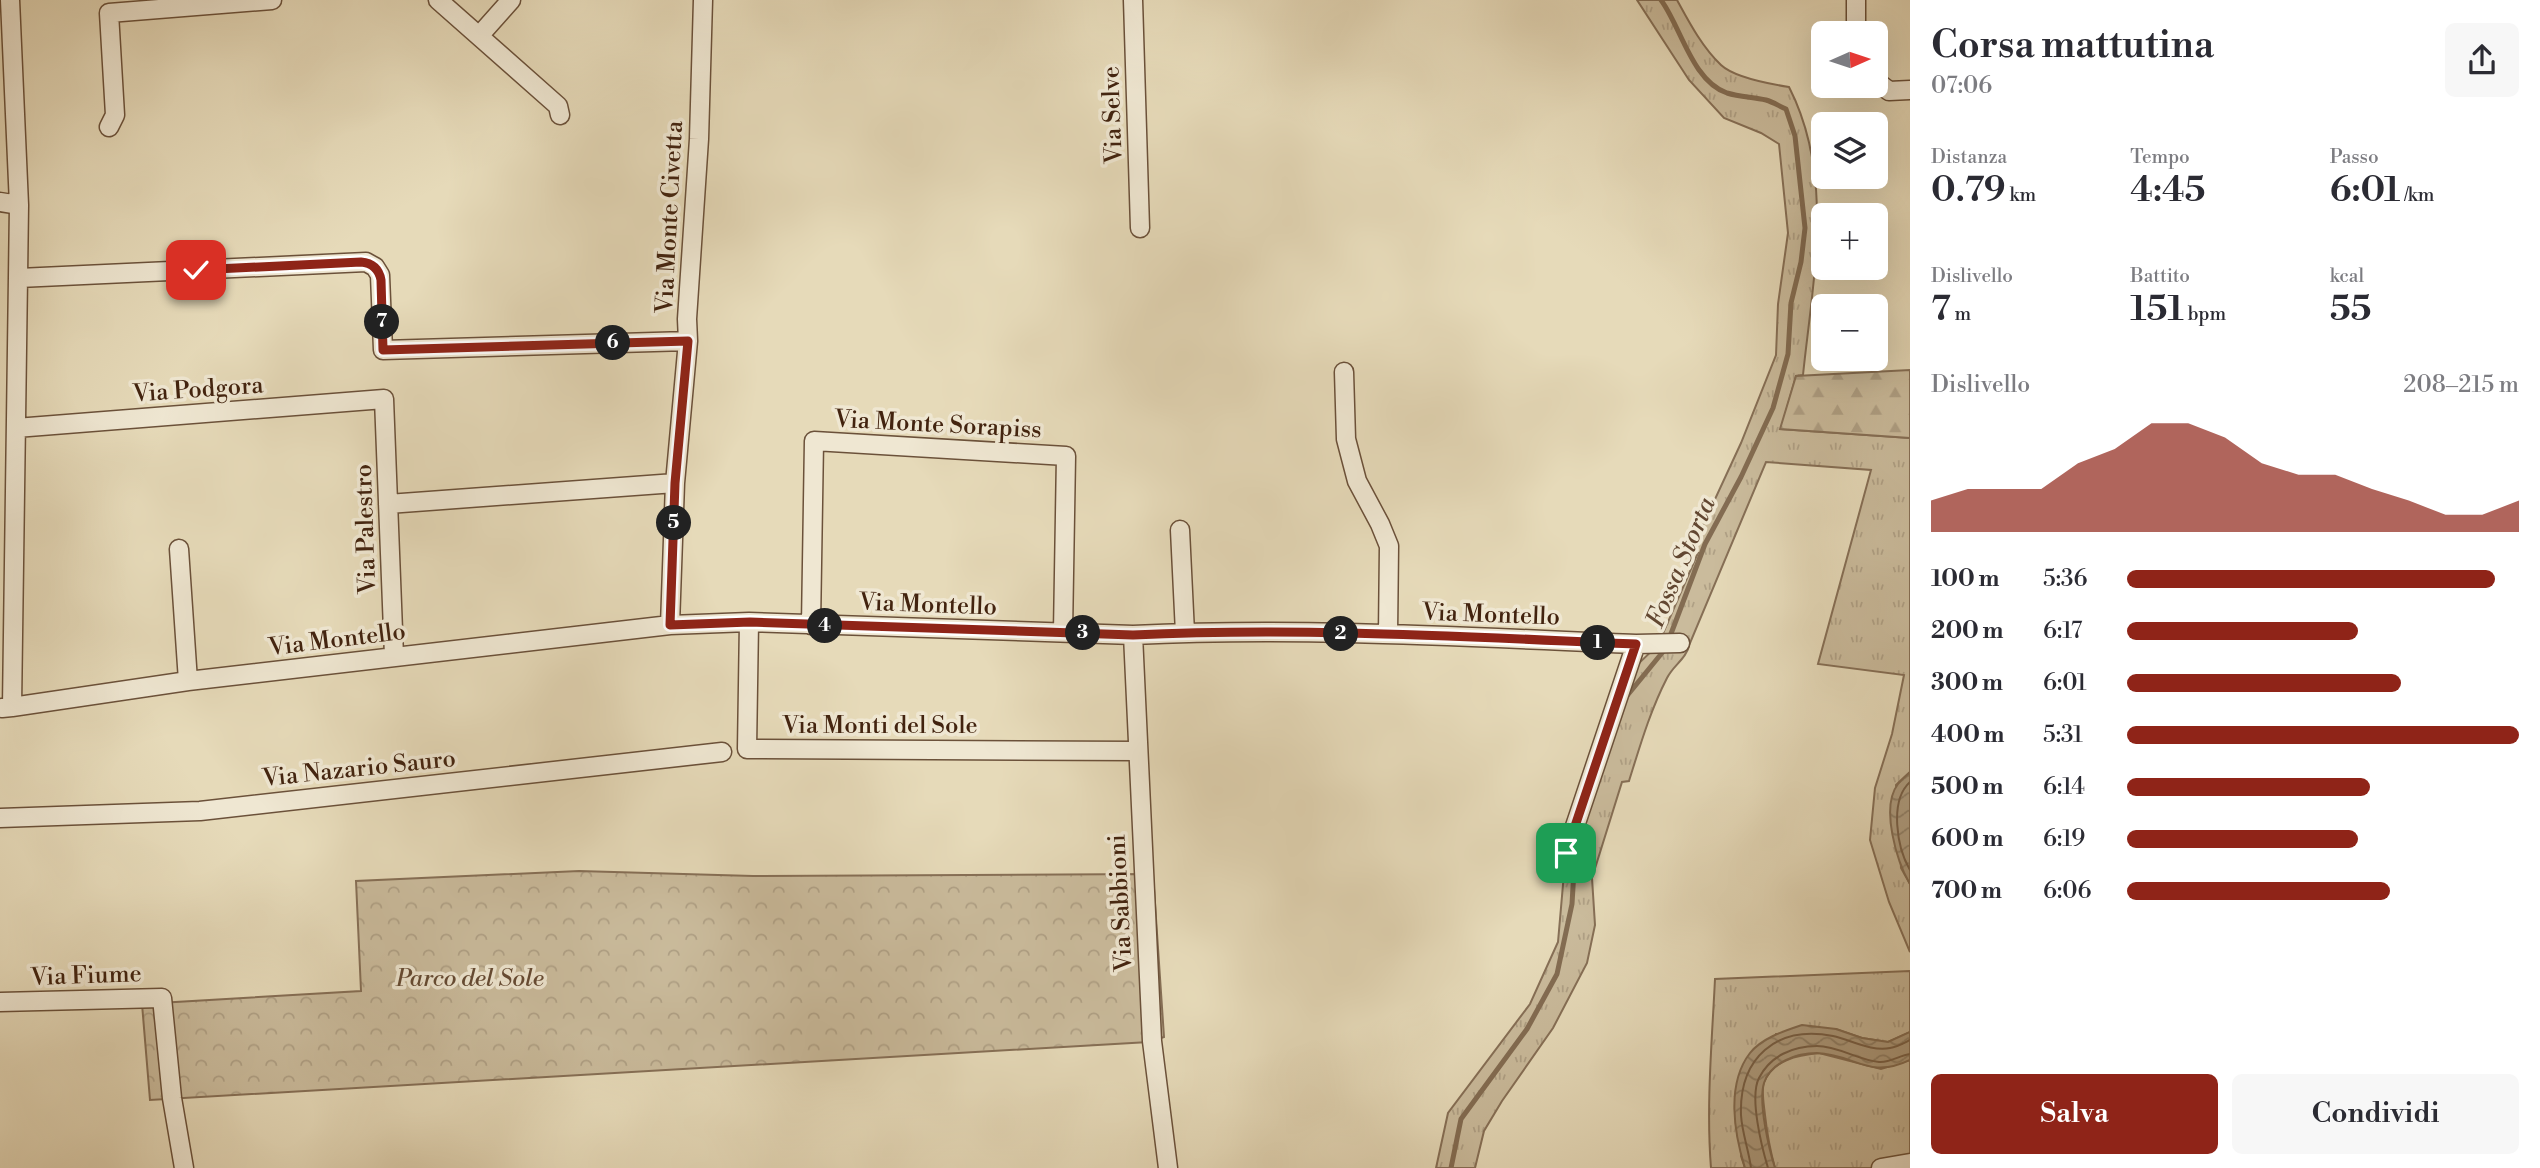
<!DOCTYPE html>
<html lang="it">
<meta charset="utf-8">
<style>
:root{--surface:#fff;--page:#f7f7f7;--text:#2b2b33;--muted:#7c7c81;--accent:#8f2418}
body{margin:0;font-family:"Libre Bodoni",serif;background:var(--page);color:var(--text);height:100vh;display:flex;flex-direction:column;font-size:26px;white-space:nowrap}
*{box-sizing:border-box;margin:0}
p{font-size:23px;color:var(--muted)}
.icon{flex:none;width:38px;height:38px;fill:none;stroke:currentColor;stroke-width:2;stroke-linecap:round;stroke-linejoin:round}
.map{position:relative;flex:1;overflow:hidden}
.drawer{display:flex;flex-direction:column;background:var(--surface);width:630px}
.drawer>*{flex:none}
.needle{width:46px;rotate:87deg}
.fabs{position:absolute;left:1811px;top:21px;display:grid;gap:14px}
.fabs a{display:grid;place-items:center;width:77px;height:77px;border-radius:10px;background:var(--surface);box-shadow:0 7px 28px #0002;font-size:35px}
.pin{position:absolute;display:grid;place-items:center;width:60px;height:60px;color:#fff;margin:-30px;border-radius:14px;box-shadow:0 4px 10px #0006}
.km{position:absolute;width:35px;height:35px;margin:-18px;border-radius:50%;background:#222;color:#fff;font-size:19px;line-height:35px;text-align:center}
.round{display:grid;place-items:center;flex:none;width:74px;height:74px;border-radius:10px;background:var(--page)}
.overview{display:flex;align-items:center;justify-content:space-between;height:119px;padding:0 21px}
h1{font-size:38px;font-weight:600;line-height:52px}
.stats{display:grid;grid-template-columns:repeat(3,1fr);gap:10px;height:119px;padding:7px 21px}
.stats div{display:grid;align-content:center}
.stats b{font-size:35px;font-weight:600}
.stats small{font-size:19px;font-weight:400}
.stats p{font-size:19px}
.chart{height:196px;padding:14px 21px}
.chart p{display:flex;justify-content:space-between}
.chart svg{width:100%;height:126px;margin-top:7px;fill:var(--accent);opacity:.7}
.cta{display:flex;gap:14px;margin-top:auto;padding:14px 21px}
.cta a{flex:1;height:80px;border-radius:10px;background:var(--accent);color:#fff;font-size:28px;font-weight:600;line-height:80px;text-align:center}
.cta a+a{background:var(--page);color:var(--text)}
ul{padding:0 21px;list-style:none;font-size:23px}
li{display:grid;grid-template-columns:112px 84px 1fr;align-items:center;height:52px}
li i{height:18px;border-radius:9px;background:var(--accent)}
main{display:flex;flex:1;min-height:0}
.map>svg:first-child{display:block}
.grass{fill:url(#grass-tufts);stroke:#866f56;stroke-width:2}
.forest{fill:url(#forest-firs);stroke:#866f56;stroke-width:2}
.park{fill:url(#park-crowns);stroke:#866f56;stroke-width:2}
.water{fill:url(#water-waves);stroke:#836c52;stroke-width:2}
.lines{fill:none;stroke-linecap:round;stroke-linejoin:round}
.shore{stroke:#786047;stroke-width:2}
.stream{stroke:#836c52;stroke-width:5}
.street-casing{stroke:#6b513a;stroke-width:21}
.street{stroke:#efe7d2;stroke-width:18}
.route-casing{stroke:#fff;stroke-width:14}
.route{stroke:#8f2418;stroke-width:9}
.labels{text-anchor:middle;stroke-width:7;stroke-linejoin:round;paint-order:stroke}
.street-label{font-size:24px;fill:#42230f;stroke:#efe7d2}
.park-label{font-size:24px;font-style:italic;fill:#644932;stroke:#efe7d2}
.water-label{font-size:26px;font-style:italic;fill:#624731;stroke:#efe7d2}
</style>
<main>
<div class="map">
<svg width="1910" height="1168" viewBox="0 0 1910 1168">
<defs>
<pattern id="grass-tufts" width="24" height="20" patternUnits="userSpaceOnUse" patternTransform="scale(1.75)"><rect width="24" height="20" fill="#cabb9c"/><path d="M3 7l-1-3M5 7V3M7 7l1-3M15 17l-1-3M17 17v-4M19 17l1-3" fill="none" stroke="#afa085"/></pattern>
<pattern id="forest-firs" width="22" height="20" patternUnits="userSpaceOnUse" patternTransform="scale(1.75)"><rect width="22" height="20" fill="#cabb9c"/><path d="M5 1l3.5 6h-7zM16 11l3.5 6h-7z" fill="#afa085"/></pattern>
<pattern id="park-crowns" width="20" height="18" patternUnits="userSpaceOnUse" patternTransform="scale(1.75)"><rect width="20" height="18" fill="#cabb9c"/><path d="M2 6a3 3 0 1 1 6 0M12 15a3 3 0 1 1 6 0" fill="none" stroke="#afa085"/></pattern>
<pattern id="water-waves" width="16" height="10" patternUnits="userSpaceOnUse" patternTransform="scale(1.75)"><rect width="16" height="10" fill="#ae9c7f"/><path d="M0 5q4-4 8 0t8 0" fill="none" stroke="#8f7f66"/></pattern>
</defs>
<rect width="100%" height="100%" fill="#e6dab9"/>
<filter id="stains"><feTurbulence type="fractalNoise" baseFrequency=".00286" numOctaves="4"/><feColorMatrix values="0 0 0 0 .2 0 0 0 0 .09 0 0 0 0 .02 0 0 0 .5 -.17"/></filter>
<radialGradient id="worn" r=".72"><stop offset=".6" stop-color="#630" stop-opacity="0"/><stop offset="1" stop-color="#630" stop-opacity=".3"/></radialGradient>
<!-- grass -->
<path class="grass" d="M1637 0H1677C1689 22 1702 47 1721 65 1735 78 1770 84 1789 87 1835 177 1813 279 1803 375L1796 376 1781 429 1910 438V772L1896 785 1901 868 1910 884V952L1889 902 1870 840 1875 788 1892 734 1904 675 1818 664 1871 470 1766 462 1690 643C1686 660 1674 664 1667 678 1650 711 1640 746 1629 781L1622 782 1592 878 1595 925 1587 963 1553 1028 1502 1101 1484 1131 1475 1168H1436L1448 1113 1530 1004 1558 942 1564 873 1562 860 1637 665 1658 645 1698 553 1691 551 1741 443 1776 355 1778 304 1788 233 1779 144 1761 133 1724 118 1689 80Z
M1910 971V1032L1888 1042 1862 1038 1836 1029 1776 1034 1741 1156 1745 1168H1711C1706 1106 1712 1041 1715 979Z
M1819 1053 1881 1069 1910 1060V1168H1775C1770 1150 1767 1133 1765 1115 1764 1105 1761 1091 1764 1082 1773 1060 1798 1055 1819 1053Z"/>
<!-- forest -->
<path class="forest" d="M1910 370V438L1780 429 1796 376Z"/>
<!-- park -->
<path class="park" d="M579 871 753 876 1153 874 1164 1037 1149 1042 150 1100 142 1004 361 991 356 881Z"/>
<!-- water -->
<path class="water" d="M1910 772V884C1897 862 1880 807 1898 784 1901 780 1906 776 1910 772Z
M1802 1025 1836 1029 1862 1038 1888 1042 1910 1032V1060C1869 1080 1854 1054 1817 1053 1797 1053 1771 1062 1764 1083 1758 1102 1769 1149 1775 1168H1745C1734 1133 1726 1084 1750 1053 1762 1038 1784 1031 1802 1025Z"/>
<g class="lines">
<!-- shore -->
<path class="shore" d="M1910 782C1889 801 1897 848 1910 870
M1751 1168C1749 1151 1742 1133 1741 1115 1739 1058 1776 1025 1833 1036 1851 1040 1872 1052 1890 1048 1897 1047 1904 1043 1910 1040
M1768 1168C1762 1148 1749 1097 1759 1078 1770 1056 1793 1046 1817 1046 1838 1046 1858 1060 1879 1062 1890 1063 1900 1055 1910 1054"/>
<!-- stream -->
<path class="stream" d="M1661 0C1681 27 1692 81 1727 93 1740 97 1753 97 1766 100 1773 102 1779 106 1786 109L1795 136 1805 228 1801 262 1791 303 1788 354 1773 408 1741 477 1705 544 1669 639
M1626 697 1666 648
M1574 860 1581 836
M1451 1168 1461 1119 1527 1029 1557 974 1572 904 1574 870"/>
<!-- street casing -->
<g class="street-casing">
<path id="street" d="M438 0 558 106 560 115
M1133 0 1140 228
M1856 0V33
M479 36 511 0
M1876 81 1889 91 1910 90
M109 127 115 115 109 13 272 0
M0 202 19 205
M19 278 366 262 375 267 380 275 383 350 688 341 687 319 699 139 703 0
M1344 372 1346 439 1357 481 1380 524 1389 546 1388 634
M16 428 384 399 394 656
M388 504 675 483
M1180 530 1185 633
M179 549 188 681
M749 622 747 749 1138 751
M670 625 675 483 688 341
M811 625 814 441 1066 456 1063 632
M1133 635 1152 1041 1168 1168
M1636 644 1680 643
M12 707 188 681 670 625 749 622 1133 635C1300 627 1469 637 1636 644L1566 853 1569 866 1585 868
M2 708 12 707 19 205 10 0
M0 818 200 811 722 752
M0 1002 162 998 172 1098 184 1168
M1881 1168 1910 1163"/>
</g>
<!-- street -->
<use href="#street" class="street"/>
</g>
<g class="lines">
<!-- route casing -->
<g class="route-casing">
<path id="route" d="M196 270 361 262C372 263 379 269 381 280L383 350 688 341 675 483 670 625 750 622 1133 635C1300 627 1469 637 1636 644L1566 853"/>
</g>
<!-- route -->
<use href="#route" class="route"/>
</g>
<g class="labels">
<!-- street labels -->
<g class="street-label">
<text transform="translate(1112 115) rotate(-92)" y="8">Via Selve</text>
<text transform="translate(669 217) rotate(-87)" y="8">Via Monte Civetta</text>
<text transform="translate(198 389) rotate(-4)" y="8">Via Podgora</text>
<text transform="translate(938 424) rotate(3)" y="8">Via Monte Sorapiss</text>
<text transform="translate(365 529) rotate(-92)" y="8">Via Palestro</text>
<text transform="translate(928 604) rotate(2)" y="8">Via Montello</text>
<text transform="translate(1491 614) rotate(2)" y="8">Via Montello</text>
<text transform="translate(337 639) rotate(-7)" y="8">Via Montello</text>
<text x="880" y="733">Via Monti del Sole</text>
<text transform="translate(359 768) rotate(-6)" y="8">Via Nazario Sauro</text>
<text transform="translate(1120 903) rotate(-93)" y="8">Via Sabbioni</text>
<text transform="translate(86 975) rotate(-2)" y="8">Via Fiume</text>
</g>
<!-- park labels -->
<g class="park-label">
<text x="470" y="986">Parco del Sole</text>
</g>
<!-- water labels -->
<g class="water-label">
<text transform="translate(1680 562) rotate(-67)" y="9">Fossa Storta</text>
</g>
</g>
<rect width="100%" height="100%" filter="url(#stains)"/>
<rect width="100%" height="100%" fill="url(#worn)"/>
</svg>
<div class="fabs">
<a><svg class="needle" viewBox="-14 -14 28 28"><path d="M0-13l5 13h-10z" fill="#e53935"/><path d="M0 13l5-13h-10z" fill="#7c7c81"/></svg></a>
<a><svg class="icon" aria-label="layers" viewBox="0 0 24 24"><path d="M12 4l9 5-9 5-9-5zM3 14l9 5 9-5"/></svg></a>
<a>+</a>
<a>−</a>
</div>
<div class="pin" style="left:1566px;top:853px;background:#1e9e55"><svg class="icon" aria-label="arrive" viewBox="0 0 24 24"><path d="M6 21V4h12l-3 4 3 4H6"/></svg></div>
<div class="pin" style="left:196px;top:270px;background:#d93025"><svg class="icon" aria-label="check" viewBox="0 0 24 24"><path d="M5 12l5 5 9-10"/></svg></div>
<b class="km" style="left:1598px;top:643px">1</b>
<b class="km" style="left:1341px;top:634px">2</b>
<b class="km" style="left:1083px;top:633px">3</b>
<b class="km" style="left:825px;top:626px">4</b>
<b class="km" style="left:674px;top:523px">5</b>
<b class="km" style="left:613px;top:343px">6</b>
<b class="km" style="left:382px;top:322px">7</b>
</div>
<section class="drawer">
<div class="overview"><div><h1>Corsa mattutina</h1><p>07:06</p></div><a class="round"><svg class="icon" aria-label="share" viewBox="0 0 24 24"><path d="M12 15V3M7 8l5-5 5 5M5 13v7h14v-7"/></svg></a></div>
<div class="stats">
<div><p>Distanza</p><b>0.79<small> km</small></b></div>
<div><p>Tempo</p><b>4:45</b></div>
<div><p>Passo</p><b>6:01<small> /km</small></b></div>
</div>
<div class="stats">
<div><p>Dislivello</p><b>7<small> m</small></b></div>
<div><p>Battito</p><b>151<small> bpm</small></b></div>
<div><p>kcal</p><b>55</b></div>
</div>
<div class="chart"><p><span>Dislivello</span>208–215 m</p>
<svg viewBox="0 0 160 44" preserveAspectRatio="none"><path d="M0 44V33L10 29L20 29L30 29L40 20L50 15L60 6L70 6L80 11L90 20L100 24L110 24L120 29L130 33L140 38L150 38L160 33V44z"/></svg>
</div>
<ul>
<li><b>100 m</b>5:36<i style="width:94%"></i></li>
<li><b>200 m</b>6:17<i style="width:59%"></i></li>
<li><b>300 m</b>6:01<i style="width:70%"></i></li>
<li><b>400 m</b>5:31<i style="width:100%"></i></li>
<li><b>500 m</b>6:14<i style="width:62%"></i></li>
<li><b>600 m</b>6:19<i style="width:59%"></i></li>
<li><b>700 m</b>6:06<i style="width:67%"></i></li>
</ul>
<div class="cta"><a>Salva</a><a>Condividi</a></div>
</section>
</main>
